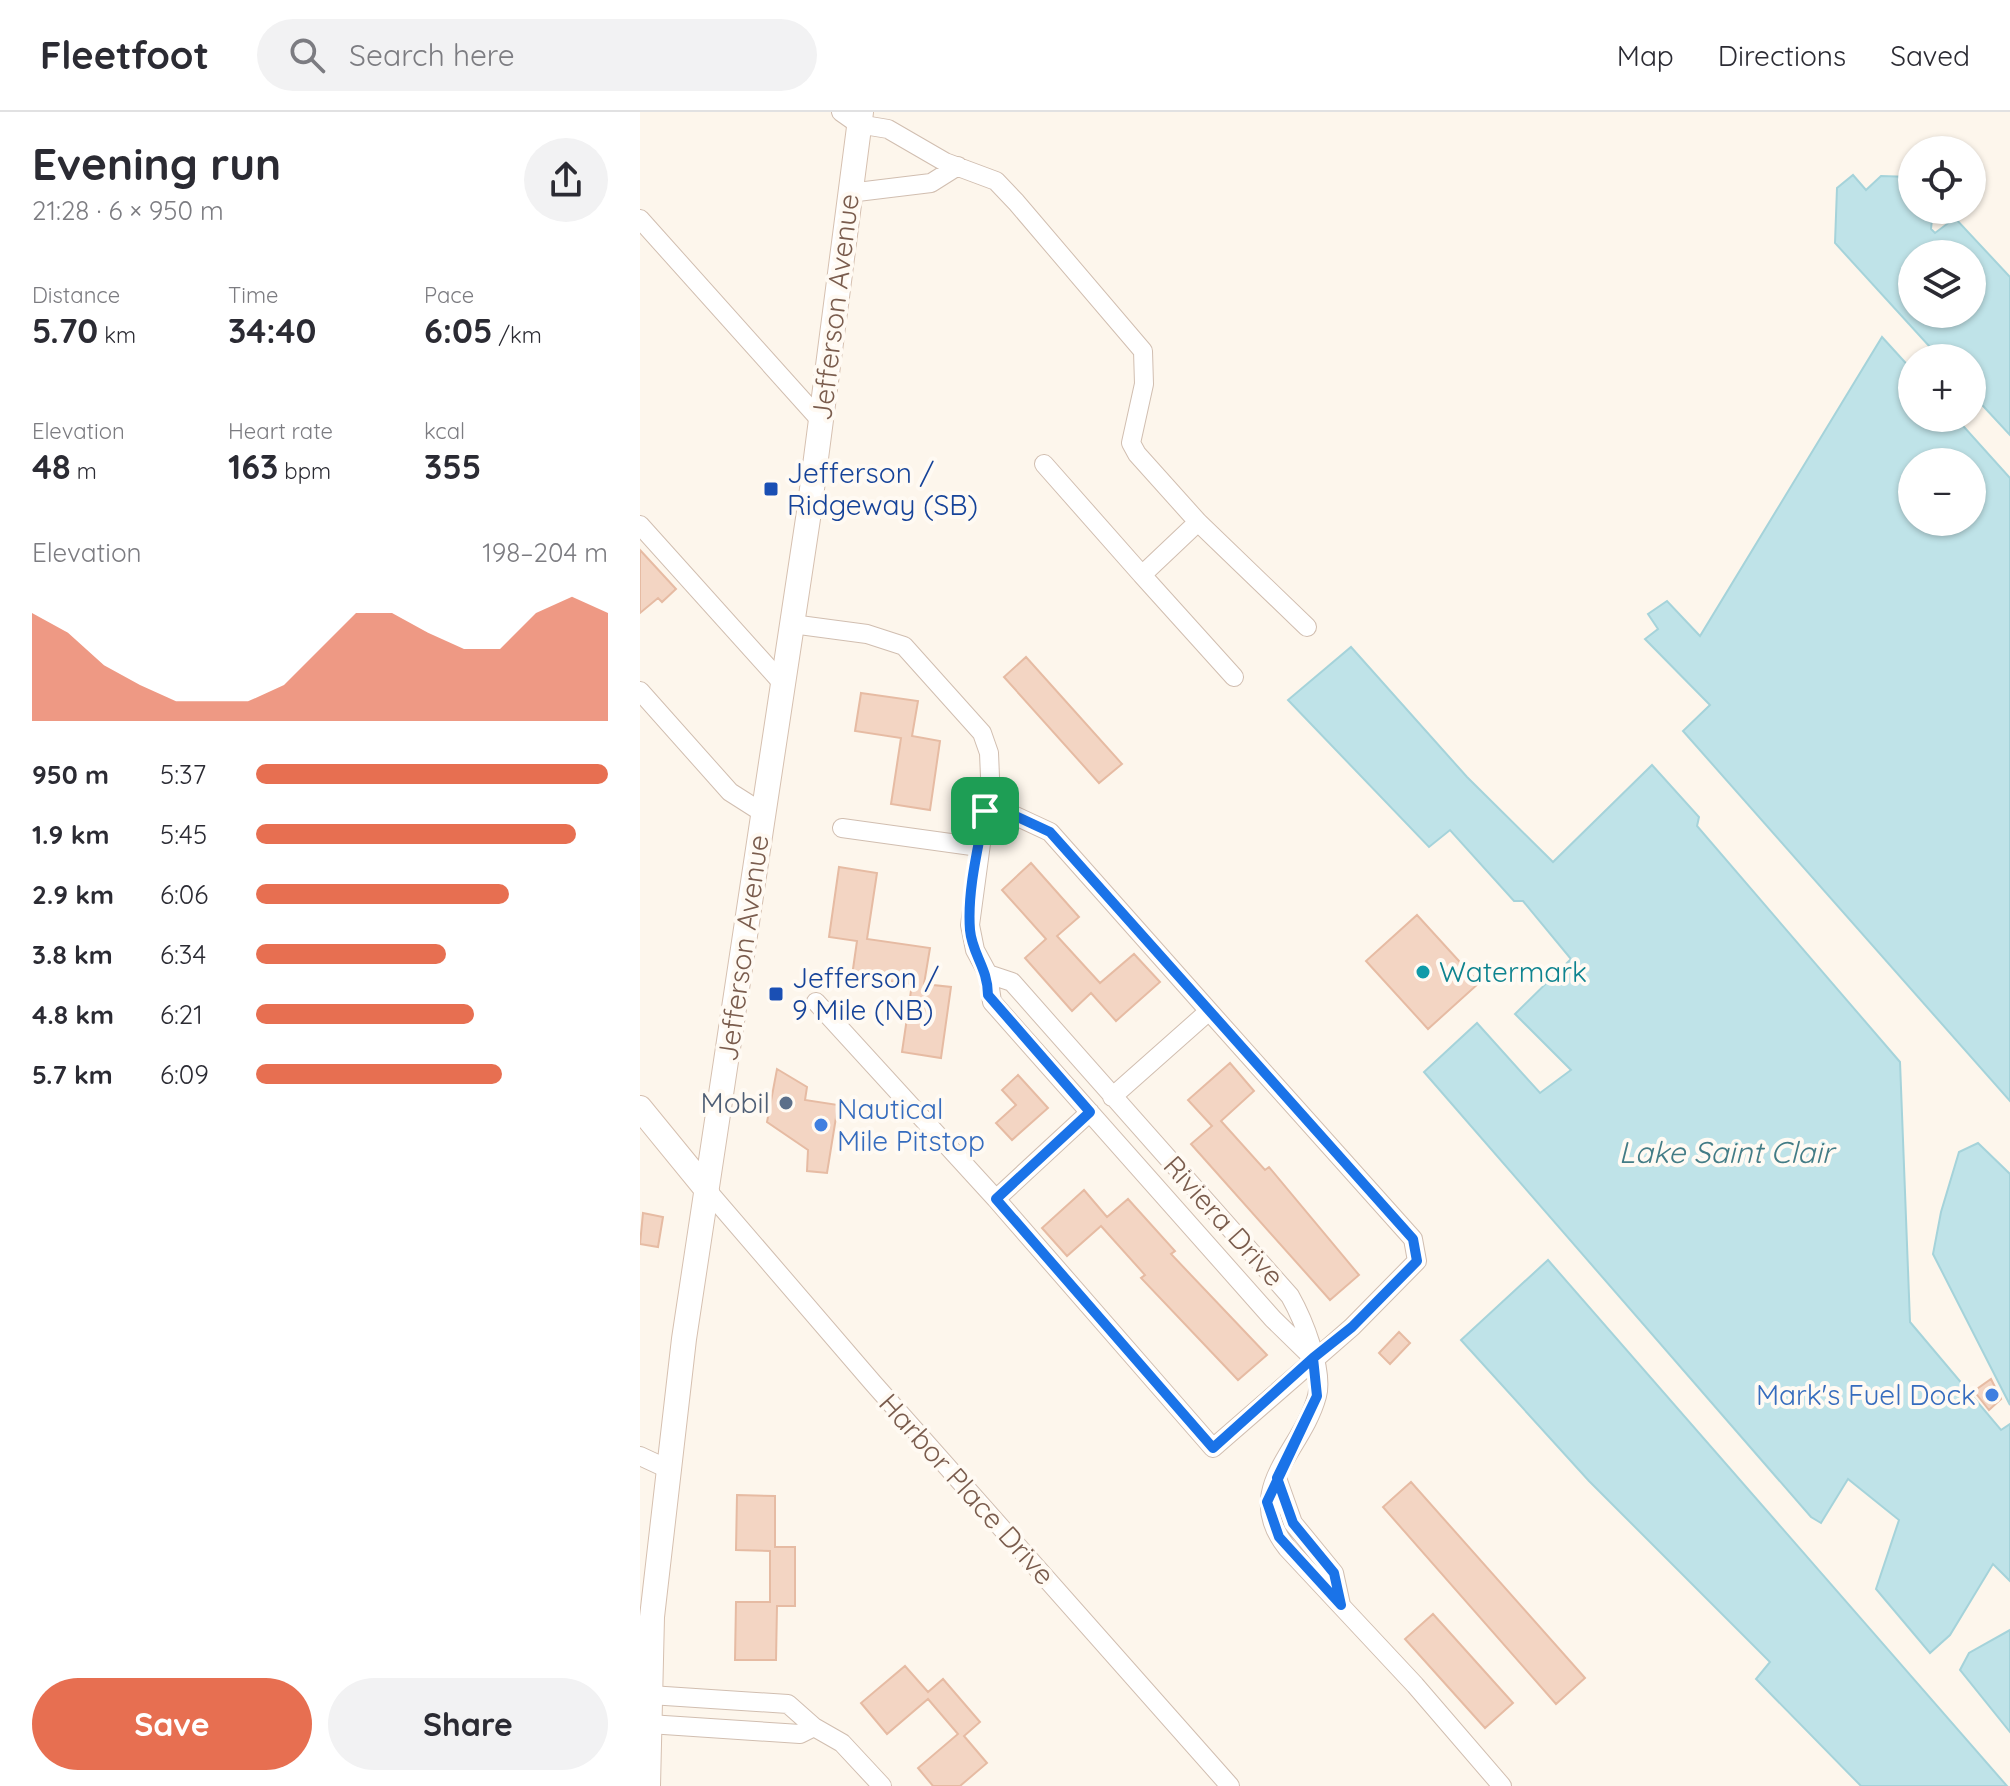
<!DOCTYPE html>
<meta charset="utf-8">
<style>
:root{--surface:#fff;--page:#f2f2f3;--text:#2b2b33;--muted:#7c7c81;--line:#e1e1e2;--accent:#e76f51}
body{margin:0;font-family:Quicksand,sans-serif;background:var(--page);color:var(--text);height:100vh;display:flex;flex-direction:column;font-size:30px;white-space:nowrap}
*{box-sizing:border-box;margin:0}
p{font-size:26px;color:var(--muted)}
.icon{flex:none;width:44px;height:44px;fill:none;stroke:currentColor;stroke-width:2;stroke-linecap:round;stroke-linejoin:round}
.map{position:relative;flex:1;overflow:hidden}
.panel{display:flex;flex-direction:column;background:var(--surface);width:640px}
.panel>*{flex:none}
.controls{position:absolute;left:1258px;top:24px;display:grid;gap:16px}
.controls a{display:grid;place-items:center;width:88px;height:88px;border-radius:50%;background:var(--surface);box-shadow:0 2px 6px #0004;font-size:40px}
.pin{position:absolute;display:grid;place-items:center;width:68px;height:68px;color:#fff;margin:-34px;border-radius:16px;box-shadow:0 4px 12px #0006}
.round{display:grid;place-items:center;flex:none;width:84px;height:84px;border-radius:42px;background:var(--page)}
.head{display:flex;align-items:center;justify-content:space-between;height:136px;padding:0 32px}
h1{font-size:44px;font-weight:800;line-height:60px}
.figures{display:grid;grid-template-columns:repeat(3,1fr);gap:12px;height:136px;padding:8px 32px}
.figures div{display:grid;align-content:center}
.figures b{font-size:34px;font-weight:800}
.figures small{font-size:22px;font-weight:400}
.figures p{font-size:22px}
.chart{height:224px;padding:16px 32px}
.chart p{display:flex;justify-content:space-between}
.chart svg{width:100%;height:144px;margin-top:8px;fill:var(--accent);opacity:.7}
.primary-button{display:flex;gap:16px;margin-top:auto;padding:16px 32px}
.primary-button a{flex:1;height:92px;border-radius:48px;background:var(--accent);color:#fff;font-size:32px;font-weight:800;line-height:92px;text-align:center}
.primary-button a+a{background:var(--page);color:var(--text)}
ul{padding:0 32px;list-style:none;font-size:26px}
li{display:grid;grid-template-columns:128px 96px 1fr;align-items:center;height:60px}
li i{height:20px;border-radius:10px;background:var(--accent)}
header{display:flex;align-items:center;gap:48px;box-sizing:border-box;height:112px;padding:0 40px;background:var(--surface);border-bottom:2px solid var(--line)}
header strong{font-size:38px}
nav{display:flex;gap:44px;margin-inline-start:auto;font-size:28px}
.search{width:560px;height:72px;background:var(--page);display:flex;align-items:center;gap:20px;box-sizing:border-box;padding:0 28px;border-radius:44px;color:var(--muted);font-size:30px}
main{display:flex;flex:1;min-height:0}
.map>svg:first-child{display:block}
.water{fill:#bfe3e8;stroke:#a5d3da;stroke-width:2;fill-rule:evenodd}
.building{fill:#f3d5c3;stroke:#e6bba3;stroke-width:2}
.lines{fill:none;stroke-linecap:round;stroke-linejoin:round}
.minor-casing{stroke:#d1beb0;stroke-width:20}
.secondary-casing{stroke:#d6c0b0;stroke-width:26}
.minor{stroke:#fff;stroke-width:18}
.secondary{stroke:#fff;stroke-width:24}
.route-casing{stroke:#fff;stroke-width:16}
.route{stroke:#1a73e8;stroke-width:10}
.transit-dot{fill:#1a4fb4;stroke:#fffaf3;stroke-width:3}
.culture-dot{fill:#0f9aa8;stroke:#fffaf3;stroke-width:3}
.service-dot{fill:#5c6f8a;stroke:#fffaf3;stroke-width:3}
.shop-dot{fill:#3f7fe0;stroke:#fffaf3;stroke-width:3}
.labels{text-anchor:middle;stroke-width:8;stroke-linejoin:round;paint-order:stroke}
.street-label{font-size:28px;fill:#7a5c4d;stroke:#fffaf3}
.transit-label{font-size:28px;fill:#164399;stroke:#fffaf3;text-anchor:start}
.culture-label{font-size:28px;fill:#0d838f;stroke:#fffaf3;text-anchor:start}
.service-label{font-size:28px;fill:#4e5e75;stroke:#fffaf3;text-anchor:end}
.shop-label{font-size:28px;fill:#366cbe;stroke:#fffaf3;text-anchor:start}
.water-label{font-size:30px;font-style:italic;fill:#437c86;stroke:#fffaf3}
</style>
<header>
<strong>Fleetfoot</strong>
<div class="search"><svg class="icon" aria-label="search" viewBox="0 0 24 24"><circle cx="10" cy="10" r="6"/><path d="M15 15l6 6"/></svg>Search here</div>
<nav><a>Map</a><a>Directions</a><a>Saved</a></nav>
</header>
<main>
<section class="panel">
<div class="head"><div><h1>Evening run</h1><p>21:28 · 6 × 950 m</p></div><a class="round"><svg class="icon" aria-label="share" viewBox="0 0 24 24"><path d="M12 15V3M7 8l5-5 5 5M5 13v7h14v-7"/></svg></a></div>
<div class="figures">
<div><p>Distance</p><b>5.70<small> km</small></b></div>
<div><p>Time</p><b>34:40</b></div>
<div><p>Pace</p><b>6:05<small> /km</small></b></div>
</div>
<div class="figures">
<div><p>Elevation</p><b>48<small> m</small></b></div>
<div><p>Heart rate</p><b>163<small> bpm</small></b></div>
<div><p>kcal</p><b>355</b></div>
</div>
<div class="chart"><p><span>Elevation</span>198–204 m</p>
<svg viewBox="0 0 160 44" preserveAspectRatio="none"><path d="M0 44V11L10 17L20 27L30 33L40 38L50 38L60 38L70 33L80 22L90 11L100 11L110 17L120 22L130 22L140 11L150 6L160 11V44z"/></svg>
</div>
<ul>
<li><b>950 m</b>5:37<i style="width:100%"></i></li>
<li><b>1.9 km</b>5:45<i style="width:91%"></i></li>
<li><b>2.9 km</b>6:06<i style="width:72%"></i></li>
<li><b>3.8 km</b>6:34<i style="width:54%"></i></li>
<li><b>4.8 km</b>6:21<i style="width:62%"></i></li>
<li><b>5.7 km</b>6:09<i style="width:70%"></i></li>
</ul>
<div class="primary-button"><a>Save</a><a>Share</a></div>
</section>
<div class="map">
<svg width="1370" height="1674" viewBox="0 0 1370 1674">
<rect width="100%" height="100%" fill="#fdf6ec"/>
<!-- water -->
<path class="water" d="M1213 63 1226 78 1241 64 1272 65V98H1293L1291 117 1295 121 1315 106 1370 165V323L1332 282V246H1300L1195 131 1197 76ZM1272 142H1332V202H1272Z
M1242 225 1272 258V306H1316L1370 366V989L1043 619 1070 593 1005 527 1018 517 1008 502 1027 489 1060 524ZM1332 350V410H1272V350Z
M711 535 827 665 913 750 1012 653 1059 705 1057 714 1260 950 1270 1210 1361 1318 1370 1312V1469L1353 1452 1310 1523 1290 1541 1236 1477 1259 1408 1208 1367 1181 1411 1171 1405 784 960 837 911 900 981 931 958 875 902 931 847 883 789H874L810 718 789 735 648 588Z
M1338 1031 1370 1062V1293L1293 1142 1301 1100 1319 1040Z
M908 1148 1367 1674H1221L1116 1567 1130 1550 949 1369 821 1228Z
M1370 1518V1620L1320 1558 1329 1541Z"/>
<!-- building -->
<path class="building" d="M0 438 36 477 22 490 18 486 0 501Z
M386 545 482 652 459 671 364 565Z
M221 581 278 589 272 624 300 629 290 698 251 692 261 626 215 619Z
M391 751 439 805 417 824 460 871 494 842 520 870 476 909 451 881 432 899 385 846 406 827 362 778Z
M199 755 237 761 227 827 290 836 284 872 311 875 301 946 262 940 272 872 212 864 217 829 189 825Z
M777 803 839 871 788 917 726 849Z
M590 951 614 979 581 1009 625 1058 629 1055 719 1163 690 1188 551 1032 572 1014 548 988Z
M137 957 167 975 165 988 198 993 187 1061 167 1059 168 1038 127 1010Z
M378 963 408 996 372 1028 356 1011 376 993 362 978Z
M444 1078 467 1105 488 1087 535 1139 531 1142 627 1243 598 1268 501 1166 505 1163 461 1114 427 1144 402 1116Z
M3 1101 23 1105 18 1135 0 1132Z
M759 1220 770 1231 750 1252 739 1241Z
M1351 1267 1361 1287 1349 1298 1334 1279Z
M771 1370 945 1566 916 1592 743 1395Z
M97 1383 135 1384V1435H155V1494H137L136 1548H95L96 1490H130V1439L96 1438Z
M793 1502 873 1591 845 1616 765 1527Z
M265 1554 288 1580 303 1567 340 1610 324 1624 347 1651 320 1674H293L278 1656 318 1622 288 1587 247 1622 221 1591Z"/>
<g class="lines">
<!-- minor casing -->
<g class="minor-casing">
<path id="minor" d="M201 0 218 12 248 17 305 50 356 69 376 90 503 239 504 272 491 331 497 342 558 410 667 515
M209 81 291 71 318 54
M0 107 181 309
M404 352 502 463
M558 410 502 463 594 565
M0 413 143 572
M152 512 227 522 264 534 342 621 349 641 350 665 330 813 335 838 348 862 352 890 633 1207 673 1246
M0 579 90 680 123 701
M345 699 367 700 410 720 569 899
M202 716 339 735
M348 862 372 870 650 1184C663 1207 684 1258 677 1284 662 1340 600 1377 647 1436L775 1573 862 1674
M176 890 356 1087 573 1336 712 1215 777 1149 773 1127 569 899 472 985
M67 1078 233 1271 590 1674
M356 1087 450 1000
M0 1344 28 1357
M637 1366 653 1411 694 1461 701 1493
M9 1612 160 1622 174 1615 148 1592 10 1583
M174 1615 202 1631 242 1674"/>
</g>
<!-- secondary casing -->
<g class="secondary-casing">
<path id="secondary" d="M0 996 67 1078
M8 1674 12 1505 44 1227 169 400 221 0"/>
</g>
<!-- minor -->
<use href="#minor" class="minor"/>
<!-- secondary -->
<use href="#secondary" class="secondary"/>
</g>
<g class="lines">
<!-- route casing -->
<g class="route-casing">
<path id="route" d="M345 699C338 736 327 780 330 818 332 842 348 856 348 883L450 1000 356 1087 573 1336 673 1246 677 1284 627 1390 639 1425 701 1493 694 1461 653 1411 637 1366 677 1284 673 1246 712 1215 777 1149 773 1127 410 720 367 700 345 699"/>
</g>
<!-- route -->
<use href="#route" class="route"/>
</g>
<!-- markers -->
<g class="transit-dot">
<rect x="123" y="369" width="16" height="16" rx="4"/>
<rect x="128" y="874" width="16" height="16" rx="4"/>
</g>
<circle class="culture-dot" cx="783" cy="860" r="8"/>
<circle class="service-dot" cx="146" cy="991" r="8"/>
<g class="shop-dot">
<circle cx="181" cy="1013" r="8"/>
<circle cx="1352" cy="1283" r="8"/>
</g>
<g class="labels">
<!-- street labels -->
<g class="street-label">
<text transform="translate(195 195) rotate(-83)" y="10">Jefferson Avenue</text>
<text transform="translate(103 836) rotate(-82)" y="10">Jefferson Avenue</text>
<text transform="translate(584 1109) rotate(48)" y="10">Riviera Drive</text>
<text transform="translate(327 1377) rotate(48)" y="10">Harbor Place Drive</text>
</g>
<!-- transit labels -->
<g class="transit-label">
<text x="147" y="371">Jefferson /<tspan x="147" dy="32">Ridgeway (SB)</tspan></text>
<text x="152" y="876">Jefferson /<tspan x="152" dy="32">9 Mile (NB)</tspan></text>
</g>
<!-- culture labels -->
<g class="culture-label">
<text x="799" y="870">Watermark</text>
</g>
<!-- service labels -->
<g class="service-label">
<text x="130" y="1001">Mobil</text>
</g>
<!-- shop labels -->
<g class="shop-label">
<text x="197" y="1007">Nautical<tspan x="197" dy="32">Mile Pitstop</tspan></text>
<text x="1336" y="1293" text-anchor="end">Mark's Fuel Dock</text>
</g>
<!-- water labels -->
<g class="water-label">
<text x="1086" y="1051">Lake Saint Clair</text>
</g>
</g>
</svg>
<div class="controls">
<a><svg class="icon" aria-label="locate" viewBox="0 0 24 24"><circle cx="12" cy="12" r="6"/><path d="M12 2v4M12 18v4M2 12h4M18 12h4"/></svg></a>
<a><svg class="icon" aria-label="layers" viewBox="0 0 24 24"><path d="M12 4l9 5-9 5-9-5zM3 14l9 5 9-5"/></svg></a>
<a>+</a>
<a>−</a>
</div>
<div class="pin" style="left:345px;top:699px;background:#1e9e55"><svg class="icon" aria-label="arrive" viewBox="0 0 24 24"><path d="M6 21V4h12l-3 4 3 4H6"/></svg></div>
</div>
</main>
